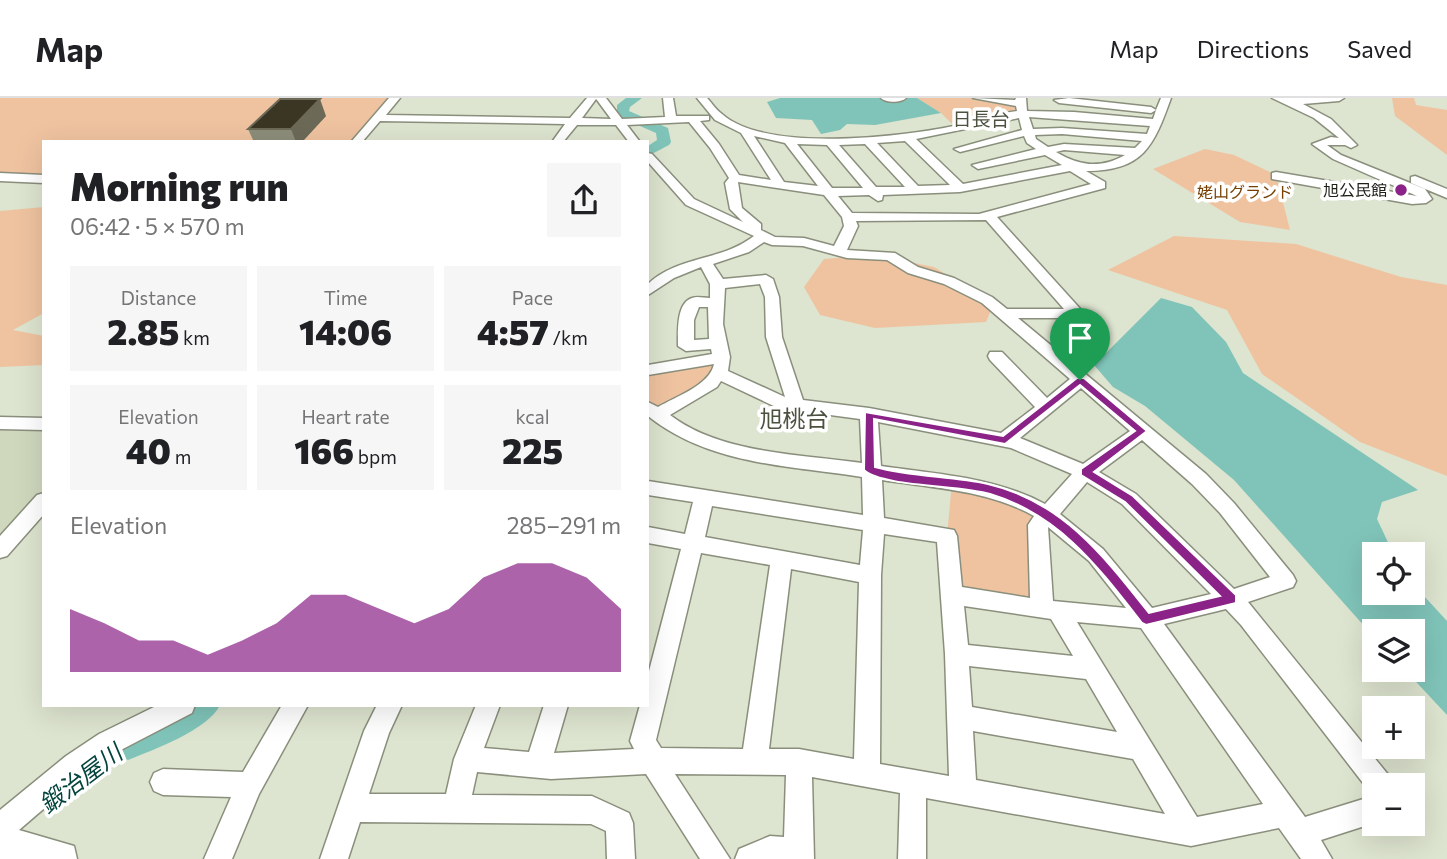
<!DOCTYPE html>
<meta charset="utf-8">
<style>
:root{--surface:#fff;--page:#f6f6f6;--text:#202124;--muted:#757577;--line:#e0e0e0;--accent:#8a2287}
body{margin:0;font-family:Commissioner,"Noto Sans JP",sans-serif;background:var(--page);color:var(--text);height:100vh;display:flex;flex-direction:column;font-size:26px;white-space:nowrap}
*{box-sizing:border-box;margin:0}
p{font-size:23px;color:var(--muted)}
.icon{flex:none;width:38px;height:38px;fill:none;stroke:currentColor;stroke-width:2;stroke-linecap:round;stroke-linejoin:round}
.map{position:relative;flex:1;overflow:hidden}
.panel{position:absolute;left:42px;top:42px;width:607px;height:567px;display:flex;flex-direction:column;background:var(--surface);border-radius:0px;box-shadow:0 7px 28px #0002}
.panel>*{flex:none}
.fabs{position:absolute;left:1362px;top:444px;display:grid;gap:14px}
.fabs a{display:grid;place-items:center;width:63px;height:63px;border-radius:0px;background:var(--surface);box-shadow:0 7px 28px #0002;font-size:35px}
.pin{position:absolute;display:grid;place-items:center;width:60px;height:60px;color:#fff;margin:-72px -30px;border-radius:50% 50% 50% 0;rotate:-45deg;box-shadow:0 0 7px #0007}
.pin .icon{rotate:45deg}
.round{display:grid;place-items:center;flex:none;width:74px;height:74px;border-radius:0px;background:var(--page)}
.overview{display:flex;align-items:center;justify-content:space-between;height:119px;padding:0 28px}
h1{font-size:38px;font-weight:800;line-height:52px}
.figures{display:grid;grid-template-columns:repeat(3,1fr);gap:10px;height:119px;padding:7px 28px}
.figures div{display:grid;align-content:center;border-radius:0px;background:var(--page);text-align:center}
.figures b{font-size:35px;font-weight:800}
.figures small{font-size:19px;font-weight:400}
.figures p{font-size:19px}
.chart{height:196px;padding:14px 28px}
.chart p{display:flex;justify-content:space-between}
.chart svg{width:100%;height:126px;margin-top:7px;fill:var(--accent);opacity:.7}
header{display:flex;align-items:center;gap:42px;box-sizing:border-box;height:98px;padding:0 35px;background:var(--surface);border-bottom:2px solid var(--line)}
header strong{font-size:33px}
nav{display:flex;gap:38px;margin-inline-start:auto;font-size:24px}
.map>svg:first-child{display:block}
.built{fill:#cfd8bd}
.green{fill:#efc3a0}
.water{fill:#80c4b9}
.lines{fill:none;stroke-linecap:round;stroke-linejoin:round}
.river{fill:#80c4b9;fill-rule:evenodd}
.minor-casing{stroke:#898f7c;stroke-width:3}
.minor{fill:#fff;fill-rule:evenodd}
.wall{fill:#8c8d7a}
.shaded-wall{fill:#6c6a57}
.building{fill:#3b3624;stroke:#6c6a57;stroke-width:2}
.route{fill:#8a2287;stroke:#fff;stroke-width:2;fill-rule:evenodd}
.poi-dot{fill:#8a2287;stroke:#fff;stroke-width:2.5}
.labels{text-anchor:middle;stroke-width:7;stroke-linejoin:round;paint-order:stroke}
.far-poi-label{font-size:16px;fill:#1e2019;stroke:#fff;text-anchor:end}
.far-park-label{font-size:16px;fill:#764000;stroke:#fff}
.far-quarter-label{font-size:19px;fill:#4c5240;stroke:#fff}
.quarter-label{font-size:23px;fill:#4c5240;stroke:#fff}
.near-water-label{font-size:24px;font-style:italic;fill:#03443d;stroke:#fff}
</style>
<header>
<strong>Map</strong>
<nav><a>Map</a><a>Directions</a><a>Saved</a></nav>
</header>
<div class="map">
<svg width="1447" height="761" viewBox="0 0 1447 761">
<rect width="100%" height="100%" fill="#dde4cf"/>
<!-- built -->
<path class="built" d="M0 326H44V402L0 452Z"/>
<!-- green -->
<path class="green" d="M0 0H389L350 44H44V77L0 74Z
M917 0H978L1020 6 1024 16 957 31 941 15Z
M1392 0H1414L1416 7 1447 12V57L1395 18Z
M1205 51 1234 57 1276 77 1290 132 1240 124 1153 71Z
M44 109V215L13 232 44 238V267L0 269V113Z
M1174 138 1296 146 1401 179 1447 187V378L1360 344 1262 276 1227 212 1108 172Z
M874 157 934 169 994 205 986 224 875 230 820 217 804 189 824 161Z
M722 259V270L669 311 655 309 648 303V272Z
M952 384 1048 417 1042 510 952 497 947 438Z"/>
<!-- water -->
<path class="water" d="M780 0H917L941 15 875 27 847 26 840 32 821 36 812 22 776 20 767 4Z
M1161 200 1192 209 1226 244 1243 275 1418 392 1382 404 1377 421 1394 457H1374V495H1412V485L1447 523V617L1405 572H1412V534H1374V539L1234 382 1145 308 1113 289 1094 267Z"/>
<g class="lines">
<!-- river -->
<path class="river" d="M626 0H642L630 9 629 13 668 30 671 44 669 47 648 58V48L657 42 656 35 617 18V7Z
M175 607H220C208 632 153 652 128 662L117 657 112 646 117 635Z"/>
<!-- minor casing -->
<g class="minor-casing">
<path id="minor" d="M389 0H400L386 17 570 20 587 0H606L622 21 665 19 663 0H673L676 18H709V22L700 23 719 46 739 77 771 82 741 35 715 22 697 0H707C712 5 716 12 722 16 766 55 900 39 954 28 975 24 995 16 1017 13L1016 8 973 0 1015 2 1016 0H1026L1027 13 1074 14 1153 21 1156 12 1151 15 1059 5 1054 2 1069 0 1151 9 1156 12 1161 0H1171C1154 47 1144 73 1086 73L1105 84V90L997 119 1084 215 1076 220H1018L1206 376 1234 405 1293 477 1296 483 1293 489 1248 504 1390 679 1394 688H1374V725L1321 742 1332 761H1301L1279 730 1191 748 926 700V761H898L900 695 812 679 814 761H735L739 751 770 738 784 739 786 677 675 676 730 761H700L646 676 551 681 477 674 472 697 592 698 629 715 633 725 635 761H607L606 733 591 726 360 724 348 761H320L364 633 377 607H402L389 635 369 696H446L454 661 476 607H500L484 650 529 654 544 607H568L554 655 634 651 630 643 640 607H648V577L681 451 648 445V429L685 436 693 404 648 397V383L863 417 862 379C786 367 710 367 648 318V304L658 309C675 299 710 287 714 266L648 277V267L712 256 711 251 686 253 678 248C678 235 676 205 692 200 697 198 704 200 710 200V186L701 169 674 180 648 197V186C677 158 722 163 754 138L686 107 648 64V55L652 56 694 101 743 124 730 111 725 85 729 80 710 50 689 24 627 27 640 44H629L616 27H577L563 44H552L565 26 380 23 362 44H351ZM596 1 597 2 611 21 582 20ZM1029 19 1150 28 1147 36 1062 30 1033 31ZM1019 20 1022 32 954 51 960 54 1024 38 1027 45 1036 51 972 67 978 71 1045 57 1062 67 963 86 916 41ZM1062 36 1142 43 1135 50 1064 46 1048 49 1036 41 1035 37ZM754 38 785 45 818 88 784 84ZM905 43 950 87 918 88 877 45ZM797 46 827 47 863 90H832ZM865 46 905 89H876L839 47ZM1064 52 1125 57C1100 71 1080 68 1056 54ZM1070 73 1091 86 979 116 852 115 838 98 869 97 878 103 882 102 883 97 960 94ZM738 84 824 97 842 119 844 128 834 148 804 140 775 139 761 132V126L742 110ZM986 122 1064 211H1007L992 199 954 180 918 169 895 155 847 152 858 128 856 123ZM764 144 772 147 803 148 847 160 887 162 908 175 944 186 982 205 1070 281 1047 300 1002 254H990L988 258 990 262 1035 309 1001 335 869 310 803 302 782 239 779 199 773 181 766 177 723 181 713 166 749 154ZM760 186 765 199 766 239 785 299 728 273 730 259 723 226 725 190ZM699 209H708L709 241 694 242V222ZM721 283 778 310 860 321 862 365C800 356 721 356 670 317L717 289ZM1081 290 1130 333 1083 366 1020 340ZM878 324 1011 350 1072 376 1045 406C995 379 936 376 881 368ZM1142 342 1192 386 1220 415 1270 479 1234 491 1136 396 1099 374ZM882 382C933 390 988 392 1034 418L1028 427 1030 500 962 489 957 438 954 432 884 420ZM1087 384 1122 406 1211 496 1152 510 1103 451 1060 416ZM712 408 863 432 860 467 705 439ZM1048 429 1089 463 1126 510 1053 503ZM884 436 937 444 945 556 949 678 880 666 881 477ZM701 455 770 467 743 651 661 650 656 642ZM791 471 859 484 854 661 799 651H769ZM964 508 1051 521 1073 558 968 547ZM1226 511 1241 527 1373 698 1305 719 1164 526ZM1077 524 1141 530 1263 706 1197 719ZM969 568 1086 581 1117 634 972 609ZM973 633 1133 661 1165 716 976 682Z
M881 0H906C901 5 886 5 881 0Z
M1272 0H1344L1339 3 1303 6 1331 21 1357 47 1351 50 1345 47H1327L1341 57 1425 91 1432 101 1426 105 1412 106 1272 81V75L1276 74 1417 98 1333 61 1312 46 1331 39 1339 40 1314 20Z
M0 75 44 77V85L0 83Z
M1415 78 1447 91V100L1411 85V79Z
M0 319 44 320V332L0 331Z
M44 395V416L7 458 0 460V438L37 397Z
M158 607H195L192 615 117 654 84 676 19 732 74 748 77 761H0V712L66 658 99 636Z
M282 607H308L259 696 232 761H204L231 699 163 697 154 693 150 684 154 675 163 671 243 674Z"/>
</g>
<!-- minor -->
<use href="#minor" class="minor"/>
</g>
<!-- wall -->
<path class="wall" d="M326 18 302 44H254L248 31Z"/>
<!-- shaded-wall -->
<path class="shaded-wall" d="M320 1 326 18 302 44H296L291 31Z"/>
<!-- building -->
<path class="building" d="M280 1H320L291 31H248Z"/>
<!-- route -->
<path class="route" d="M1077 280H1084L1147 333 1094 374 1133 398 1236 497V505L1146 527 1142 525C1098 469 1060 417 990 396 961 387 882 389 864 372L865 314 1003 338ZM1080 287 1135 333 1081 371V377L1125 404 1220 498 1149 515C1104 458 1062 403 988 386 951 378 912 379 875 369L874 321 1005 346Z"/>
<!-- markers -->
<circle class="poi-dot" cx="1401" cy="92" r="7"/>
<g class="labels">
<!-- far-poi labels -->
<g class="far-poi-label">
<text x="1387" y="98">旭公民館</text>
</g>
<!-- far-park labels -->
<g class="far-park-label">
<text x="1245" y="100">姥山グランド</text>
</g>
<!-- far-quarter labels -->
<g class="far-quarter-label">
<text x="981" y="28">日長台</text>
</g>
<!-- quarter labels -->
<g class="quarter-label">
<text x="794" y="329">旭桃台</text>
</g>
<!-- near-water labels -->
<g class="near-water-label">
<text transform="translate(81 681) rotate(-37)" y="8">鍛治屋川</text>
</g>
</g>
</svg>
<div class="fabs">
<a><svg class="icon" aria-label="locate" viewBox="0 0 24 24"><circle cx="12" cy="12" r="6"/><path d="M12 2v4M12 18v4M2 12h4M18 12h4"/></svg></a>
<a><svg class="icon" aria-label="layers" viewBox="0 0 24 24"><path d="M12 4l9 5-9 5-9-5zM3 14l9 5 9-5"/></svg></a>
<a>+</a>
<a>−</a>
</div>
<div class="pin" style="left:1080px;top:282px;background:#1e9e55"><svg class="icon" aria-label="arrive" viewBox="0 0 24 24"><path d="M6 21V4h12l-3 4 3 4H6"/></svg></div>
<section class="panel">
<div class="overview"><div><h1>Morning run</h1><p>06:42 · 5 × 570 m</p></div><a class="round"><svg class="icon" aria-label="share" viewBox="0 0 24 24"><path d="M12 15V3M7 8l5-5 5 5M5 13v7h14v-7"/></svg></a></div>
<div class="figures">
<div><p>Distance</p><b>2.85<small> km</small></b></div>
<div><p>Time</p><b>14:06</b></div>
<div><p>Pace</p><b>4:57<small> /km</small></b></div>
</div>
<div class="figures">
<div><p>Elevation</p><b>40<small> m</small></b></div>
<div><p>Heart rate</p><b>166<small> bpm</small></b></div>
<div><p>kcal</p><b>225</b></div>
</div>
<div class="chart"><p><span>Elevation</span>285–291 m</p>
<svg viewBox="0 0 160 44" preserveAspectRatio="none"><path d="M0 44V22L10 27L20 33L30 33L40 38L50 33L60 27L70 17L80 17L90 22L100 27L110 22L120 11L130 6L140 6L150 11L160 22V44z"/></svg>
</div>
</section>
</div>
